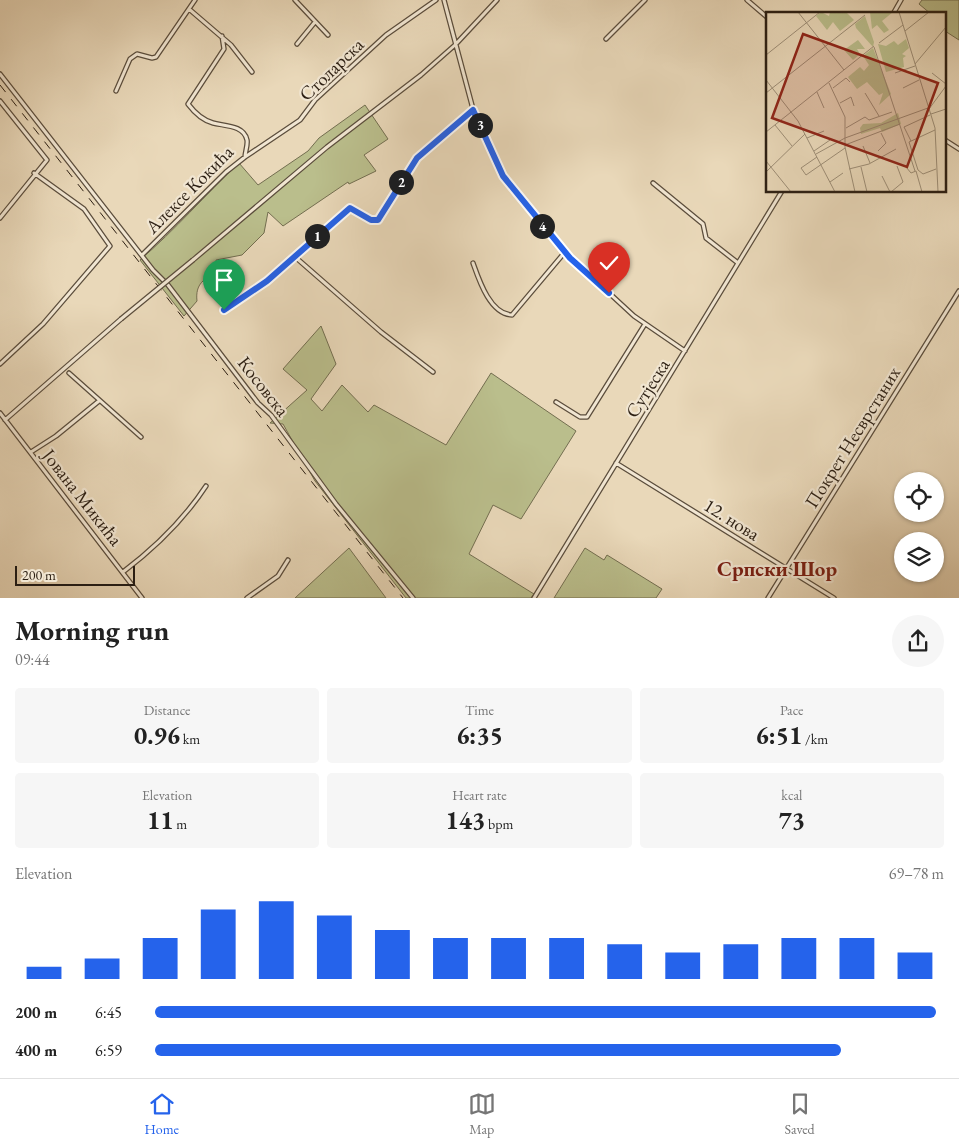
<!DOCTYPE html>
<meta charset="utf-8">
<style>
:root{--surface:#fff;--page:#f6f6f6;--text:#222;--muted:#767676;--line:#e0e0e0;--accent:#2563eb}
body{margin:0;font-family:"EB Garamond",serif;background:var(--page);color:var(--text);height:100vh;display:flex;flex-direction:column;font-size:19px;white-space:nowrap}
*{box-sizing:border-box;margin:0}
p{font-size:16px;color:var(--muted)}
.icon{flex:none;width:28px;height:28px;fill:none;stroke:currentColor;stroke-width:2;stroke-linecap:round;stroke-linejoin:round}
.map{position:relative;height:598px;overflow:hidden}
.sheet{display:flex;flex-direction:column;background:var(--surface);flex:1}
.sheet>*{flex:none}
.tools{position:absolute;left:894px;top:472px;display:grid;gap:10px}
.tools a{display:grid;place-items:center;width:50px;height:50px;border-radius:50%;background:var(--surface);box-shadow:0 1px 4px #0004;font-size:25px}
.scale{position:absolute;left:15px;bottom:12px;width:120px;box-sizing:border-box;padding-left:5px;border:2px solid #2c1f13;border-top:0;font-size:14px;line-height:18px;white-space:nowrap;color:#2c1f13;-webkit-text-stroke:4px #f1e6d2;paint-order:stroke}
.pin{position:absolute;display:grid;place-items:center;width:42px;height:42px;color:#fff;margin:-51px -21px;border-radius:50% 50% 50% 0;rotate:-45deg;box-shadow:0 0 5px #0007}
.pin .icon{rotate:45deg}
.km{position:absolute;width:25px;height:25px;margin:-12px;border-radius:50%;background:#222;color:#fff;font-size:14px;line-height:25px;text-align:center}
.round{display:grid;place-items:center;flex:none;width:52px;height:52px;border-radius:26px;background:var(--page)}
.head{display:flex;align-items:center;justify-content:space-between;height:85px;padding:0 15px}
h1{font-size:28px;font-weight:700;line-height:38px}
.metrics{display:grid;grid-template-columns:repeat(3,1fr);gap:8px;height:85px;padding:5px 15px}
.metrics div{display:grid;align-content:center;border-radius:5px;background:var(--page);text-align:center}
.metrics b{font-size:25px;font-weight:700}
.metrics small{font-size:14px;font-weight:400}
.metrics p{font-size:14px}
.chart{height:140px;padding:10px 15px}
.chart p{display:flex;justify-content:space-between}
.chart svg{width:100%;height:90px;margin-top:5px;stroke:var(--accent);stroke-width:6}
ul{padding:0 15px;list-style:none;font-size:16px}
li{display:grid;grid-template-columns:80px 60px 1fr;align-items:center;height:38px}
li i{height:12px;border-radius:6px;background:var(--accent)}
.tabs{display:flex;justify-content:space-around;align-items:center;height:70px;border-top:1px solid var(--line);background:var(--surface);font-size:14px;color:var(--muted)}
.tabs a{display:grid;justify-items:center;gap:2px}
.tabs .selected{color:var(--accent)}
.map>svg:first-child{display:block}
.green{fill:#babe8c;stroke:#736e50}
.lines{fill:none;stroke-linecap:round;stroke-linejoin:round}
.minor-casing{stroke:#5b4d3c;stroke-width:5.5}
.minor{stroke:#f1e6d2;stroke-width:3}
.rail{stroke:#2c1f13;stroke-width:1;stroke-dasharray:9 9;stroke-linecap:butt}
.minor-bridge-casing{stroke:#5b4d3c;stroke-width:5.5;stroke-linecap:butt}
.minor-bridge{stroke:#f1e6d2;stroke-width:3}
.route-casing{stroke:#fff;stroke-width:10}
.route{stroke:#2563eb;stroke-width:6}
.labels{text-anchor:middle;stroke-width:4.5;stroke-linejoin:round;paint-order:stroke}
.street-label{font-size:19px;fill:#2c1f13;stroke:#f1e6d2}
.quarter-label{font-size:21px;font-weight:bold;fill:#7a1f14;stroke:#f1e6d2}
.inset-road{fill:none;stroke:#9d8e77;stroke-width:1}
.view{fill:#8f2418;fill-opacity:0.15;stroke:#8f2418;stroke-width:2.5}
.inset-edge{fill:none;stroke:#2c1f13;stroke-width:2.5}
</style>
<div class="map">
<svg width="959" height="598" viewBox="0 0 959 598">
<rect width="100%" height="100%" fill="#e9d8b9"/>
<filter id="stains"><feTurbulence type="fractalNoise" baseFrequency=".004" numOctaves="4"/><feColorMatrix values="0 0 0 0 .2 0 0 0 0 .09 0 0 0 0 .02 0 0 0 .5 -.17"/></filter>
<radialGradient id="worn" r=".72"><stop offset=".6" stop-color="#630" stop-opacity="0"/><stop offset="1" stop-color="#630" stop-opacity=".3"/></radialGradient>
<!-- green -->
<path class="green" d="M922 0H959V40L945 31V14H931L919 4Z
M365 105 388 139 364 155 376 171 349 184 348 182 283 226 268 212 264 233 242 255 216 260 219 272C204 278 195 284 197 301L184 316 140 260C175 230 205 195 239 163L258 185 308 151 319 138Z
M321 326 336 364 311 399 322 411 342 385 368 412 374 405 446 445 491 373 576 431 521 519 493 505 469 554 534 594 531 598H406L315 481 283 424 270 423 307 390 283 369Z
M349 548 386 598H295Z
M585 548 604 560 607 555 662 589 656 598H554Z"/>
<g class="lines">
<!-- minor casing -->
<g class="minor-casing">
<path id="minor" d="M295 0 328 35
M444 0 473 109 503 176 570 257 634 316 685 351
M747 0 768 18
M189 9 231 45 252 72
M893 14 901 0
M222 36 224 49 188 104C194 112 202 120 213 123 224 126 244 125 247 140 248 145 245 152 245 157
M606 39 645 0
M297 44 315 22
M0 74 153 270 168 285 258 403 271 415 336 504 413 598
M116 91 130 59 137 54 152 58 156 57 195 0
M0 101 47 160 0 218
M945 140 959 149
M653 183 703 224 706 238 738 263
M142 255 226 172 245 157 300 120 315 100 386 35 436 0
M294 256 381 332 433 372
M193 260 327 147 421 75 455 45 497 0
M473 263C479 280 490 314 512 315L565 252
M224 310 267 281 351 208 371 219 378 220 417 158 473 109
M0 364 43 324 110 246 84 209 34 173
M69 373 141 437
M556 402 580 417H587L645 324
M0 413 142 598
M5 420 121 319
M31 452 56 436 99 401
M616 463 834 598
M123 572C156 547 183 521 206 486
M247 598 278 576 288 560
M534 598 782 191
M768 598 959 291"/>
</g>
<!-- minor -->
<use href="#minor" class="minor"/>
<!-- rail -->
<path class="rail" d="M0 85 403 598"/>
<!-- minor-bridge casing -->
<g class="minor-bridge-casing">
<path id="minor-bridge" d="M121 319 193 260"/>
</g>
<!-- minor-bridge -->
<use href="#minor-bridge" class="minor-bridge"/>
</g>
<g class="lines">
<!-- route casing -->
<g class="route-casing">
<path id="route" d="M224 310 267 281 350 208 371 220H378L417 158 473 110 503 176 570 258 609 293"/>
</g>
<!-- route -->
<use href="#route" class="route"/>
</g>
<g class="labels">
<!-- street labels -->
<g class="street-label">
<text transform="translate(331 69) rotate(-44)" y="7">Столарска</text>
<text transform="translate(189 189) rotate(-45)" y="7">Алексе Кокића</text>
<text transform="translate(264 386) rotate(52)" y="7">Косовска</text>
<text transform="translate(647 388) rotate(-58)" y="7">Сутјеска</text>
<text transform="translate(852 437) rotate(-58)" y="7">Покрет Несврстаних</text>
<text transform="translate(83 497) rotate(52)" y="7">Јована Микића</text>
<text transform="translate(732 519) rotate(32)" y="7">12. нова</text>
</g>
<!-- quarter labels -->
<g class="quarter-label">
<text x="777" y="576">Српски Шор</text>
</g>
</g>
<!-- overview -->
<g transform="translate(766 12)">
<rect width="180" height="180" fill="#e9d8b9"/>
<path d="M55 0 63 4 64 0H80L88 8 74 19 67 10 61 18 50 4ZM104 0H127L116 9 123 18 118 21 111 13 106 17ZM99 4 108 30 107 35 90 16 89 12ZM140 27 143 36 136 42 140 44 137 46 138 55 120 60 112 32 120 34 128 29 132 33ZM92 28 99 37H91L94 42 87 48 78 38ZM107 36 125 82 113 93 117 81 113 83 101 70 91 77 82 65 94 55 98 59 103 53 97 44ZM132 101 135 112 116 120 114 116 95 122 94 116 97 112 115 111Z" fill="#babe8c"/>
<path class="inset-road" d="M32 0 78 58M133 0 169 116 172 180M139 19 163 0M113 31 137 13M108 35 149 159M0 43 54 0M149 52 180 15M129 61 149 54M166 61 180 72M0 68 32 109 69 180M63 71 79 105V135L89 180M67 76 80 66 84 70M137 76 153 68M51 80 58 96M0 81 99 3M99 81 113 104M74 91 85 85 88 94M163 97 180 74M165 102 180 97M9 113 26 134M80 116 99 105 103 108 126 100M169 118 143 130 152 158 157 162 170 157M0 120 108 34M41 126 58 119M145 129 138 115 164 103M79 133 134 112M97 134 104 151M48 139 64 128M112 139 120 131 115 121M50 142 79 126 162 96M51 145 35 156 40 163 79 136M0 149 25 180M95 155 101 180M140 155 145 161 150 159 156 180M83 157 103 152 130 137M0 160 39 122M116 164 124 180M64 170 77 161M125 180 137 170 131 154"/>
<path class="view" d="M37 22 172 71 141 155 6 106Z"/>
<rect width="180" height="180" class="inset-edge"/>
</g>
<rect width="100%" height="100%" filter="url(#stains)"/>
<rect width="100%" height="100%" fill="url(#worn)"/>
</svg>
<div class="tools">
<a><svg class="icon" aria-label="locate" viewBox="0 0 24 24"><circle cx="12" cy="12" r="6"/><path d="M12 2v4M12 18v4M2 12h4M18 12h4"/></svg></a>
<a><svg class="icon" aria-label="layers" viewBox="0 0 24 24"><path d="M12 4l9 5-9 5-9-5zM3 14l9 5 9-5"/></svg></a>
</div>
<div class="scale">200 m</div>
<div class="pin" style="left:224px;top:310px;background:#1e9e55"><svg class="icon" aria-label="arrive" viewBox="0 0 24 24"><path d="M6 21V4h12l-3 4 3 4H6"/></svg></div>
<div class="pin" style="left:609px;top:293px;background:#d93025"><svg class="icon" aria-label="check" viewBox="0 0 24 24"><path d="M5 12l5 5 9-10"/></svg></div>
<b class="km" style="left:317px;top:236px">1</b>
<b class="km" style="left:401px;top:182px">2</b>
<b class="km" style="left:480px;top:125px">3</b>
<b class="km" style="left:542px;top:226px">4</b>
</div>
<section class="sheet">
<div class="head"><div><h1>Morning run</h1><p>09:44</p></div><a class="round"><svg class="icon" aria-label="share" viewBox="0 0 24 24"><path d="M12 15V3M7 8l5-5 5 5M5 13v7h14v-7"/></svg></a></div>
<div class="metrics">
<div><p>Distance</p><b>0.96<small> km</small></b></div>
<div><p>Time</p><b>6:35</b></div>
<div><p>Pace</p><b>6:51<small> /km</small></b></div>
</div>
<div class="metrics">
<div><p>Elevation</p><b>11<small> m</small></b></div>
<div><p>Heart rate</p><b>143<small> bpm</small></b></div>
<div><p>kcal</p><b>73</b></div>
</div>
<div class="chart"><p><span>Elevation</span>69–78 m</p>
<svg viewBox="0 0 160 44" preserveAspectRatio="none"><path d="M5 44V38M15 44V34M25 44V24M35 44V10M45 44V6M55 44V13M65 44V20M75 44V24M85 44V24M95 44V24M105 44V27M115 44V31M125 44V27M135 44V24M145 44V24M155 44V31"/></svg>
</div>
<ul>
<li><b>200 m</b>6:45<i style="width:99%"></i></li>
<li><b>400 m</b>6:59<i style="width:87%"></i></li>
</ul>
</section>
<nav class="tabs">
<a class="selected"><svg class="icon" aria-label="home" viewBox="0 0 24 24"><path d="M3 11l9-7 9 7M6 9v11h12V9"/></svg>Home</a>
<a><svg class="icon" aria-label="map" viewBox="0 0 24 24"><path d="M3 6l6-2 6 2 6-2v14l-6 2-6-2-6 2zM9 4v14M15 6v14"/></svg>Map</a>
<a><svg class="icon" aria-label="saved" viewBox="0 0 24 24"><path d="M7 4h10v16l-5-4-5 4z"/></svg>Saved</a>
</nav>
